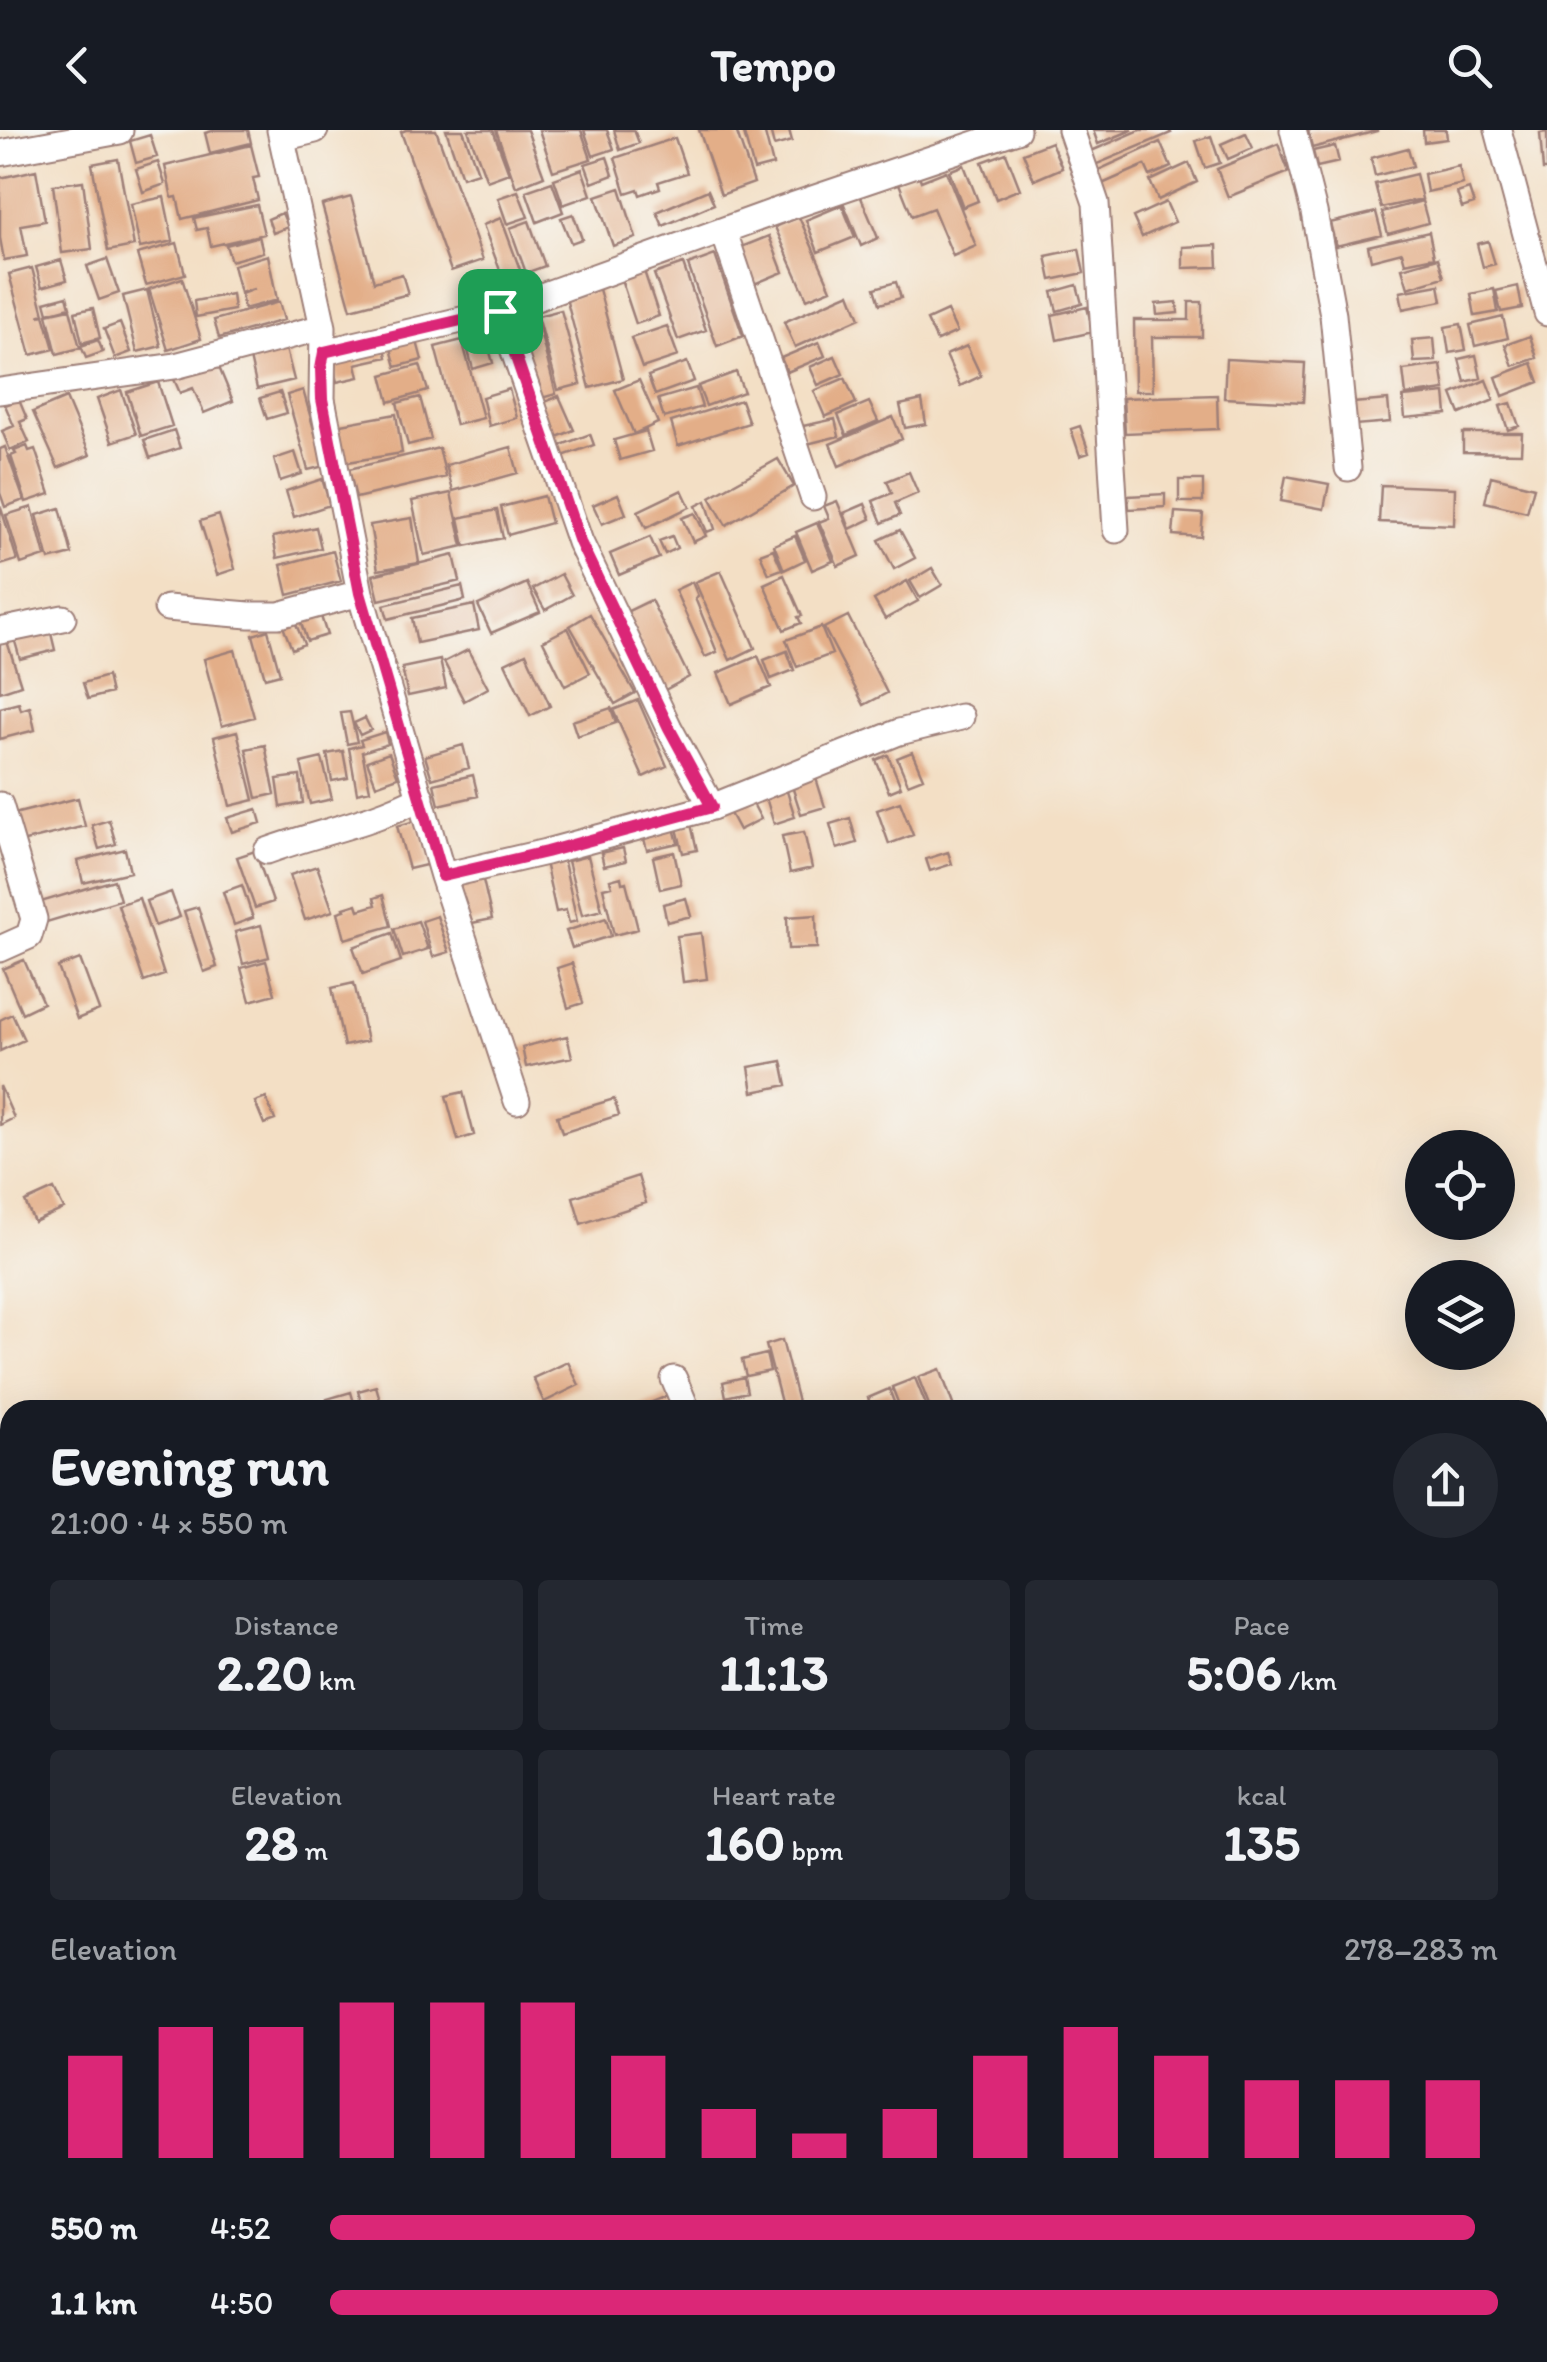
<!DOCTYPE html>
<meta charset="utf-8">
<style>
:root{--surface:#171b24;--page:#242831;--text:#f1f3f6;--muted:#9ea1a6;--accent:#db2777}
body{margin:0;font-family:Itim,sans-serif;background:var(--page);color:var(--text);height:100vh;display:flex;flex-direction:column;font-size:38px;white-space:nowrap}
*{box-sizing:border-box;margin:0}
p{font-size:32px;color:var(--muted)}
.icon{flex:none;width:55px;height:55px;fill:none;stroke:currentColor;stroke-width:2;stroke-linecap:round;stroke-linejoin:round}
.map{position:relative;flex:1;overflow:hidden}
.side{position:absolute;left:0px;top:1270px;width:1548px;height:962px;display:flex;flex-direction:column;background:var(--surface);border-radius:30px 30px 0 0;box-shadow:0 10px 40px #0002}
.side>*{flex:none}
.buttons{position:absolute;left:1405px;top:1000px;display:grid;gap:20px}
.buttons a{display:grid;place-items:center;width:110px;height:110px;border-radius:50%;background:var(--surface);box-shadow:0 10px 40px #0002;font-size:50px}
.pin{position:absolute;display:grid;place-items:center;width:85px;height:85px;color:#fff;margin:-42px;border-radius:20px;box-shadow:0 5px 15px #0006}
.round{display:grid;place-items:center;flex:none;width:105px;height:105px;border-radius:52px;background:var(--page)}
.overview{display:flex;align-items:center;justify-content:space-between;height:170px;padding:0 50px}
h1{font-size:55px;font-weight:700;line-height:75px}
.stats{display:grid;grid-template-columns:repeat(3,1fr);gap:15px;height:170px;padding:10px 50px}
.stats div{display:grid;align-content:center;border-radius:10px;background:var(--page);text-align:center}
.stats b{font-size:50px;font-weight:700}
.stats small{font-size:28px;font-weight:400}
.stats p{font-size:28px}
.chart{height:280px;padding:20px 50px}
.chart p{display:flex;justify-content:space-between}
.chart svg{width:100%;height:180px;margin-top:10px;stroke:var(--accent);stroke-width:6}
ul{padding:0 50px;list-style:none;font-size:32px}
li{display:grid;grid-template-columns:160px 120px 1fr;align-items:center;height:75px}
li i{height:25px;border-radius:12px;background:var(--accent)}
header{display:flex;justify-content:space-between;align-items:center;height:130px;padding:0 50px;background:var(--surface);font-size:45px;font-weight:700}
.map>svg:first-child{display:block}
.water{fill:url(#water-rules);stroke:#54627f;stroke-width:2.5}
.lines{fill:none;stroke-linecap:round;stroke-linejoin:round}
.stream{stroke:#5da4d3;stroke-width:5}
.building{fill:#e3ae88}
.minor-casing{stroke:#9e7f78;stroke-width:29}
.minor{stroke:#fff;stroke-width:25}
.route-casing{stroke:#fff;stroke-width:20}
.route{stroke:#db2777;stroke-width:12}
</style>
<header><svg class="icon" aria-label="back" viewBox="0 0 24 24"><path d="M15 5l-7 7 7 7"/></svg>Tempo<svg class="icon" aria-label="search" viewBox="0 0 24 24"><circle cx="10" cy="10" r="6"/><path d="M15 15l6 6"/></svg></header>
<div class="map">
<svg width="1547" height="2232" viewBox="0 0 1547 2232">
<defs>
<pattern id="water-rules" width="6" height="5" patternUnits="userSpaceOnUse" patternTransform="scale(2.5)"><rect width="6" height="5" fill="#5da4d3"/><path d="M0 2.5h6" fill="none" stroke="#4f85ab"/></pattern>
</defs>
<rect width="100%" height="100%" fill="#f6f6f2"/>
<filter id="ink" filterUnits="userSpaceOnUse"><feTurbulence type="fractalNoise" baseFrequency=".01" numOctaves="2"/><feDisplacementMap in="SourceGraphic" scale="20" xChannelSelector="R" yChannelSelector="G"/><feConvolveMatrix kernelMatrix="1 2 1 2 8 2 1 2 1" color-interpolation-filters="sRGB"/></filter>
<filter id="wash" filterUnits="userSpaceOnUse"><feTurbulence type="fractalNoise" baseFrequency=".0048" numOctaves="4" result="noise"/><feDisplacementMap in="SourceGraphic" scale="40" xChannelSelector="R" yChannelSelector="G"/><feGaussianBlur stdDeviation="2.25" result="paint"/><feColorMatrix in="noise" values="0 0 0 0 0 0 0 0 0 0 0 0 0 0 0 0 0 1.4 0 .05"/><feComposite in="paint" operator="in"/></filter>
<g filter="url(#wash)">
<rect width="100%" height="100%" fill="#f3dfc5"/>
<!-- water -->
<path class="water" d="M1547 1631V1933L1538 1935V1634Z
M488 2223V2222L919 2223 907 2232H478Z"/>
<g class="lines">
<!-- stream -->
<path class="stream" d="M1538 1633 1547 1631
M907 2232 919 2222"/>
</g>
<g id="blocks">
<!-- building -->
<path class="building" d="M216 0H248L251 13 210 23 205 3Z
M406 0H436L483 130 451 141 401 2Z
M446 0H463L478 42 462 47Z
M468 0H493L509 43 487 51Z
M496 0H527L544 46 516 57Z
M539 0H581L591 29 553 41Z
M584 0H607L614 19 593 26Z
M614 0H634L639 13 620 20Z
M699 0H736L754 53 721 65Z
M743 0H764L773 35 754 40Z
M770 0H789L792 11 774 16Z
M1093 0H1132L1098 14Z
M1140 0H1169L1171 3 1095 35 1089 22Z
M1308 0H1377V1L1312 18Z
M1423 0H1446L1447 9 1424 12Z
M1547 2V40H1543L1540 3Z
M1246 3 1253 18 1228 29 1221 14Z
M150 5 157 27 136 33 130 11Z
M1211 6 1220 33 1205 38 1196 11Z
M675 8 687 43 658 52 660 58 640 65 638 59 626 63 615 28Z
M1051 12 1062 38 1034 50 1023 23Z
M1160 12 1171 37 1150 46 1145 35 1102 54 1096 41Z
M1278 14 1289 42 1228 67 1217 39Z
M251 15 259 47 253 48 258 70 182 89 177 67 172 68 165 36Z
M1335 16 1339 32 1317 37 1313 21Z
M1408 18 1413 36 1375 46 1371 28Z
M1006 23 1020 59 996 69 982 32Z
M607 27 613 45 592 53 585 34Z
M118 29 134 116 108 121 92 34Z
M158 32 165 54 143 62 136 39Z
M1189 33 1197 52 1158 70 1150 51Z
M964 35 978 71 963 77 949 41Z
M1459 36 1463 54 1427 62 1424 44Z
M582 39 591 65 563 75 554 49Z
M36 40 45 91 21 95 27 126 4 130 0 108V48Z
M946 41 976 116 953 126 933 78 912 86 898 51 918 43 921 51Z
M1416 44 1422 69 1381 78 1375 54Z
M83 51 92 119 62 123 53 55Z
M552 52 563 82 537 92 526 61Z
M620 58 636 108 613 116 596 66Z
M1469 59 1474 74 1462 78 1457 63Z
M708 60 714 74 663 96 657 82Z
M518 61 528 87 507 94 498 68Z
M860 65 878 108 861 116 843 72Z
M164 67 173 111 140 118 131 74Z
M351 67 374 152 402 144 408 164 351 179 322 75Z
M1422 71 1428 93 1388 104 1382 82Z
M1166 72 1175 92 1142 107 1133 87Z
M257 75 264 104 211 116 207 98 197 100 194 88Z
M842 75 855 107 818 122 806 90Z
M1376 82 1382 105 1336 116 1330 93Z
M282 83 288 97 273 103 268 89Z
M573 84 582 109 571 113 561 88Z
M799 87 831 159 807 169 775 97Z
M501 88 522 145 504 151 483 95Z
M529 91 545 136 526 143 510 98Z
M1429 102 1434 127 1405 133 1402 122 1371 130 1368 116Z
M259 106 263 122 231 131 226 115Z
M769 106 783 142 754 154 739 118Z
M1488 111 1495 134 1483 137 1477 114Z
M177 113 185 144 146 155 137 124Z
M1217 115 1218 137 1183 138V117Z
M1079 119 1084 143 1051 150 1046 126Z
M268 125 277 170 244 179 241 164 254 159 240 163 233 135Z
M715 125 743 206 717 216 688 135Z
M1438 128 1444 147 1408 158 1402 138Z
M107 129 119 163 99 170 87 136Z
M61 130 67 150 42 157 36 137Z
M683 134 706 200 678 210 654 144Z
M32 138 44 184 39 186 44 185 54 219 31 225 9 144Z
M643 138 659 186 636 194 620 146Z
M182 148 201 209 168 220 149 159Z
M896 152 901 168 880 174 875 158Z
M1077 155 1082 174 1057 181 1052 162Z
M1439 155 1442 171 1403 179 1400 162Z
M1518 156 1522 178 1501 182 1496 161Z
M599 159 623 249 590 258 566 168Z
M1494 159 1498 182 1475 186 1471 164Z
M147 160 161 216 137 222 123 166Z
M850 163 860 188 795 217 784 192Z
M232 164 234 180 196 187 194 171Z
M67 166 70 177 48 183 45 172Z
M279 172 284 190 219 208 214 190Z
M1177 172 1178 183 1157 185 1156 174Z
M1189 172H1202V207H1152L1153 261H1135L1134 190H1189Z
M1087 177 1093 202 1057 210 1052 185Z
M93 178 100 208 82 213 75 182Z
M70 179 80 218 57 224 47 184Z
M561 180 581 254 558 260 538 186Z
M947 181 957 202 937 211 927 190Z
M1503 187 1508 208 1475 216 1470 195Z
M537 190 556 264 531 271 511 197Z
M120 193 131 222 115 228 104 199Z
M1461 194 1466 220 1449 223 1445 197Z
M483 196 493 233 473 239 463 202Z
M667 196 678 226 642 238 631 208Z
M415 204 422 230 396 237 389 211Z
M1530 206 1537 228 1513 236 1505 215Z
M1434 208 1436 231 1414 232 1412 210Z
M98 210 103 222 86 228 81 216Z
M462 210 483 288 456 295 435 217Z
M819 212 825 226 787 242 781 228Z
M384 213 387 227 356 234 359 247 337 252 334 239 326 226Z
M967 216 981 246 960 256 946 225Z
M286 219 294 250 257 259 250 228Z
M1476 225 1481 248 1465 252 1459 229Z
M835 226 843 244 818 255 810 237Z
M1226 229 1305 233 1303 272 1224 268Z
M216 230 233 271 204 283 193 258 180 263 173 247Z
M687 232 694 251 655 265 648 246Z
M1532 233 1539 252 1503 266 1496 247Z
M420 235 428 261 389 272 382 245Z
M1441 235 1445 260 1406 265 1403 240Z
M736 242 744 262 706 276 698 256Z
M845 248 856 273 825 287 814 261Z
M639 250 658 293 634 304 615 260Z
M1486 250 1494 270 1460 284 1452 264Z
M158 252 172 296 141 306 127 262Z
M696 258 702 277 664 288 658 269Z
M509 259 517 288 489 296 482 267Z
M121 260 136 304 112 312 97 269Z
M303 260 324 336 308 340 287 265Z
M280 262 287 283 267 289 260 268Z
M1445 263 1447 284 1405 288 1403 267Z
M1217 265 1218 299 1125 303 1123 268Z
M559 266 574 300 552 309 538 275Z
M420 267 431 309 408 315 397 273Z
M66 268 90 325 58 338 33 282Z
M19 270 27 289 20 292 29 312 10 320 2 301 14 296 5 275Z
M741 270 749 293 678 316 671 292Z
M922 270 926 294 905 298 900 275Z
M1388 270 1390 292 1355 295 1353 273Z
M869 272 878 291 846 305 838 285Z
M1511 273 1519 296 1508 300 1500 276Z
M396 284 402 323 342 333 336 295Z
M893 287 902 309 839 336 830 314Z
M835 289 839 306 807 314 803 296Z
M1080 296 1089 323 1080 326 1071 299Z
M174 300 180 318 150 328 144 310Z
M646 301 652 321 620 330 614 310Z
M1463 303H1522L1521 323 1463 322Z
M590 304 594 315 560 327 556 317Z
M27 316 29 321 35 319 50 364 26 372 11 326 16 324 14 321Z
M5 317 24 370 5 377 0 363V319Z
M511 317 518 343 453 361 446 335Z
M439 318 446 347 356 368 349 339Z
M295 322 302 344 280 351 274 329Z
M778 329 794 356 726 395 710 367Z
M909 342 918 363 895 373 900 385 882 393 873 371 892 363 887 351Z
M1286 346 1329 354 1324 379 1281 371Z
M1491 346 1534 357 1527 382 1485 372Z
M322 349 330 375 294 387 286 361Z
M1179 350H1203V372H1179Z
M1381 355 1455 358 1454 395 1379 392Z
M682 360 690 377 646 398 638 381Z
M451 363 463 416 424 425 412 371Z
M618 364 626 384 602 394 593 375Z
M1165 364V377L1129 379 1128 366Z
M544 366 551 393 508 405 501 377Z
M706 371 715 399 707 402 696 376Z
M837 371 860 426 838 436 819 392 829 388 824 376Z
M865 374 871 389 850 399 844 383Z
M32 377 45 426 21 434 6 385Z
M1 378 17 430 0 435V379Z
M60 378 72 424 49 430 37 385Z
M497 380 503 408 465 416 459 388Z
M1175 382 1203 384 1201 407 1173 405Z
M695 383 706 406 693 412 682 388Z
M219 385 235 439 217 445 200 391Z
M412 388 419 433 378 440 370 395Z
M817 393 833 431 812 440 796 402Z
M316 397 321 418 277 428 273 407Z
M900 400 915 428 894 439 879 410Z
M672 406 677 418 665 424 659 411Z
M795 406 805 430 784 440 774 415Z
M650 407 659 428 619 445 610 424Z
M773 419 782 439 769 444 760 424Z
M333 421 341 451 288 465 281 435Z
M454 425 460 451 379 470 373 445Z
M932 438 942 455 920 468 910 451Z
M721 441 755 518 730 530 695 452Z
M561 444 572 465 545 480 533 459Z
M784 445 802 486 798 487 801 493 784 500 764 454Z
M907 451 918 471 885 489 874 470Z
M692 452 698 466 695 468 717 522 705 527 675 460Z
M527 453 540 482 491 503 478 475Z
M462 456 465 470 388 489 384 475Z
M651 470 689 547 663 561 624 483Z
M474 475 479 500 417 513 412 488Z
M319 480 327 505 307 511 299 487Z
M590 484 635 563 615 574 570 496Z
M848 486 887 563 864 575 824 498Z
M294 489 304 514 292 519 282 494Z
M821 497 832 524 797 537 786 510Z
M568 498 590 543 565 556 543 511Z
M50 499 55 520 20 529 14 508Z
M268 500 280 544 265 548 253 505Z
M5 505 21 555 0 562V507Z
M235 520 254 587 222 596 204 529Z
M468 520 488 558 464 571 444 532Z
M787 521 794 540 771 549 764 530Z
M526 523 550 576 530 586 505 533Z
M758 526 771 557 731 574 718 543Z
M440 530 446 558 408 566 402 538Z
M107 546 111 563 88 569 83 553Z
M638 570 667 636 643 647 613 580Z
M19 573 21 580 30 577 35 600 0 609V578Z
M611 578 616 593 577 606 572 591Z
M350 582 357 612 347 614 341 583Z
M365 588 371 600 360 605 354 593Z
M237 601 254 670 230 676 214 607Z
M385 602 388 614 362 622 370 660 357 663 349 618 362 615 360 610Z
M265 615 275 664 257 668 246 619Z
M463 615 469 638 432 649 425 626Z
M343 621 348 648 332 651 327 624Z
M912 622 923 648 908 654 897 628Z
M389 623 398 647 376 655 367 631Z
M888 625 901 657 889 662 876 630Z
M322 628 332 669 310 674 301 633Z
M473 645 478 666 439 675 434 654Z
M815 645 825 677 801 684 791 653Z
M300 646 303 673 281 677 277 649Z
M785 655 795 687 774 694 764 661Z
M748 664 761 689 739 700 726 676Z
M78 668 85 696 21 712 14 684Z
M900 672 913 705 889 714 877 680Z
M257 679 261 693 232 702 227 688Z
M850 688 857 713 837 719 830 694Z
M109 690 116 714 99 719 92 695Z
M418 690 430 734 409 739 397 696Z
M691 694 697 720 683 723 677 698Z
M674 698 678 713 647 720 643 705Z
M804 702 812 738 790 743 782 706Z
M623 718 626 731 604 736 601 723Z
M125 719 130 742 83 753 78 731Z
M255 721 273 772 255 778 237 727Z
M674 722 681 754 660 759 653 727Z
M948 722 952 734 930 741 926 729Z
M588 726 602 780 582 785 568 731Z
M563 727 577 791 569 793 566 780 556 782 545 732Z
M317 736 333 781 305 790 290 745Z
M621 747 622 753 626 752 638 799 614 805 603 758 612 756 610 750Z
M114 750 120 770 40 794 34 774Z
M483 750 492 789 467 794 458 755Z
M242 755 253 788 234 795 223 762Z
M171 762 180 787 155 796 146 771Z
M383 765 391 796 345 809 338 782 345 780 344 778 357 774 359 780 376 775 374 768Z
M139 768 164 845 144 852 118 775Z
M686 768 691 786 667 792 663 774Z
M198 777 217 837 204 842 184 781Z
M816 785 817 818 788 819 787 787Z
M437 786 449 822 433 827 422 791Z
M606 788 611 806 572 818 566 801Z
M418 791 428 819 403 827 394 799Z
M261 795 269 827 243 834 235 802Z
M392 803 401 831 363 844 353 817Z
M701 803 707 849 683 852 677 806Z
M80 829 99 880 77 889 58 837Z
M24 830 43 873 22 883 3 839Z
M266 831 275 864 250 871 241 838Z
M572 833 583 873 568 878 557 838Z
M354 853 367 911 344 916 332 858Z
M12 884 24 910 0 921V890Z
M567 906 572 927 526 937 522 917Z
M782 931 787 955 753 962 749 937Z
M0 956 14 988 0 995Z
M463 962 474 1005 458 1010 446 966Z
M266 968 275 990 264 994 255 972Z
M614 969 619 985 562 1003 557 986Z
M638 1046 646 1073 581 1094 573 1067Z
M54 1059 64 1079 34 1092 25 1072Z
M782 1210 800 1280H783L766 1215Z
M766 1224 770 1241 746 1246 742 1230Z
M568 1232 579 1255 544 1272 533 1248Z
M940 1239 955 1280H931L918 1247Z
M744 1247 747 1262 726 1267 723 1252Z
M915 1248 928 1280H901L892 1257Z
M376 1256 383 1280H363L358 1261Z
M889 1259 897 1280H873L868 1268Z
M351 1262 356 1280H330L327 1269Z
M667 1266 673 1280H632Z
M729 1269 732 1280H698V1279Z
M0 1404 10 1418V1447L0 1433Z
M10 1497V1567L0 1544V1501Z
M5 1784 10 1791V1807L0 1814V1788Z
M10 1814V1849L0 1836V1822Z
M5 1904 10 1910V1921L0 1929V1908Z
M6 2029 10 2034V2071L0 2059V2034Z
M0 2068 10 2078V2119L0 2109Z
M254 2222H280L284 2232H258Z
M285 2222H310L314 2232H289Z"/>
</g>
</g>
<g filter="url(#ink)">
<use href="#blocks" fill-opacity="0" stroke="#9e7f78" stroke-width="2.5"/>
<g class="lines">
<!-- minor casing -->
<g class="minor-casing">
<path id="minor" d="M280 0 323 197 322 269 360 463 443 746 517 971
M1071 0 1096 73 1116 400
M1293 0 1314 82 1333 185 1348 338
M1498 0 1547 183
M282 8 315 0
M0 23 120 1
M724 102 813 367
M500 181 580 412 669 598 712 677
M324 222 500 181 774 82 1017 0
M0 261 175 236 323 197
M167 478 249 485H279L360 463
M0 501 63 488
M0 675 34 789 29 806 0 819
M267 721C318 702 373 693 421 667
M443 746 546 722 712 677 899 602 961 587
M674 1249 687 1280
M0 1600 10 1594
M0 1875 10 1886
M0 2189 10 2182
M117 2222 126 2232
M396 2232 407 2222"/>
</g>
<!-- minor -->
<use href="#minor" class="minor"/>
</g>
</g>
<g class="lines" filter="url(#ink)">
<!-- route casing -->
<g class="route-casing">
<path id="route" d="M500 181 580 412 669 598 712 677 546 722 443 746 360 463 322 269 321 239 324 222Z"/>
</g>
<!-- route -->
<use href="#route" class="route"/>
</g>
</svg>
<div class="buttons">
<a><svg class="icon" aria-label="locate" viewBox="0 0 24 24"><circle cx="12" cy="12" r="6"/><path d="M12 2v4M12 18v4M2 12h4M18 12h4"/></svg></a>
<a><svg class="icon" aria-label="layers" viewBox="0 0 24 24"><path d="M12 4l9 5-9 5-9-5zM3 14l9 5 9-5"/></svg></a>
</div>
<div class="pin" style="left:500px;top:181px;background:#1e9e55"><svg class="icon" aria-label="arrive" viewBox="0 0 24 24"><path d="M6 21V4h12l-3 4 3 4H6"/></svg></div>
<section class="side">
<div class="overview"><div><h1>Evening run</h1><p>21:00 · 4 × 550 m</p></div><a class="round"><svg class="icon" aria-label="share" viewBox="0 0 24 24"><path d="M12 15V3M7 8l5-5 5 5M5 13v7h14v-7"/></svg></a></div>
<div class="stats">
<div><p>Distance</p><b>2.20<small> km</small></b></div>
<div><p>Time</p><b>11:13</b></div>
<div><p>Pace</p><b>5:06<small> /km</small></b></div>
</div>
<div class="stats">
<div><p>Elevation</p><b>28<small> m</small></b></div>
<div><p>Heart rate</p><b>160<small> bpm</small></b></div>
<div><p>kcal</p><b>135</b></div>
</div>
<div class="chart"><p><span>Elevation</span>278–283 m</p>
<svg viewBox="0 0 160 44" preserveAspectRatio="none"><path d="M5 44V19M15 44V12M25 44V12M35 44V6M45 44V6M55 44V6M65 44V19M75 44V32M85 44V38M95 44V32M105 44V19M115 44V12M125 44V19M135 44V25M145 44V25M155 44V25"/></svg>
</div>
<ul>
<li><b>550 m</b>4:52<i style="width:98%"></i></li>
<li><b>1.1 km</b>4:50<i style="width:100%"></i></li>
</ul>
</section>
</div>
